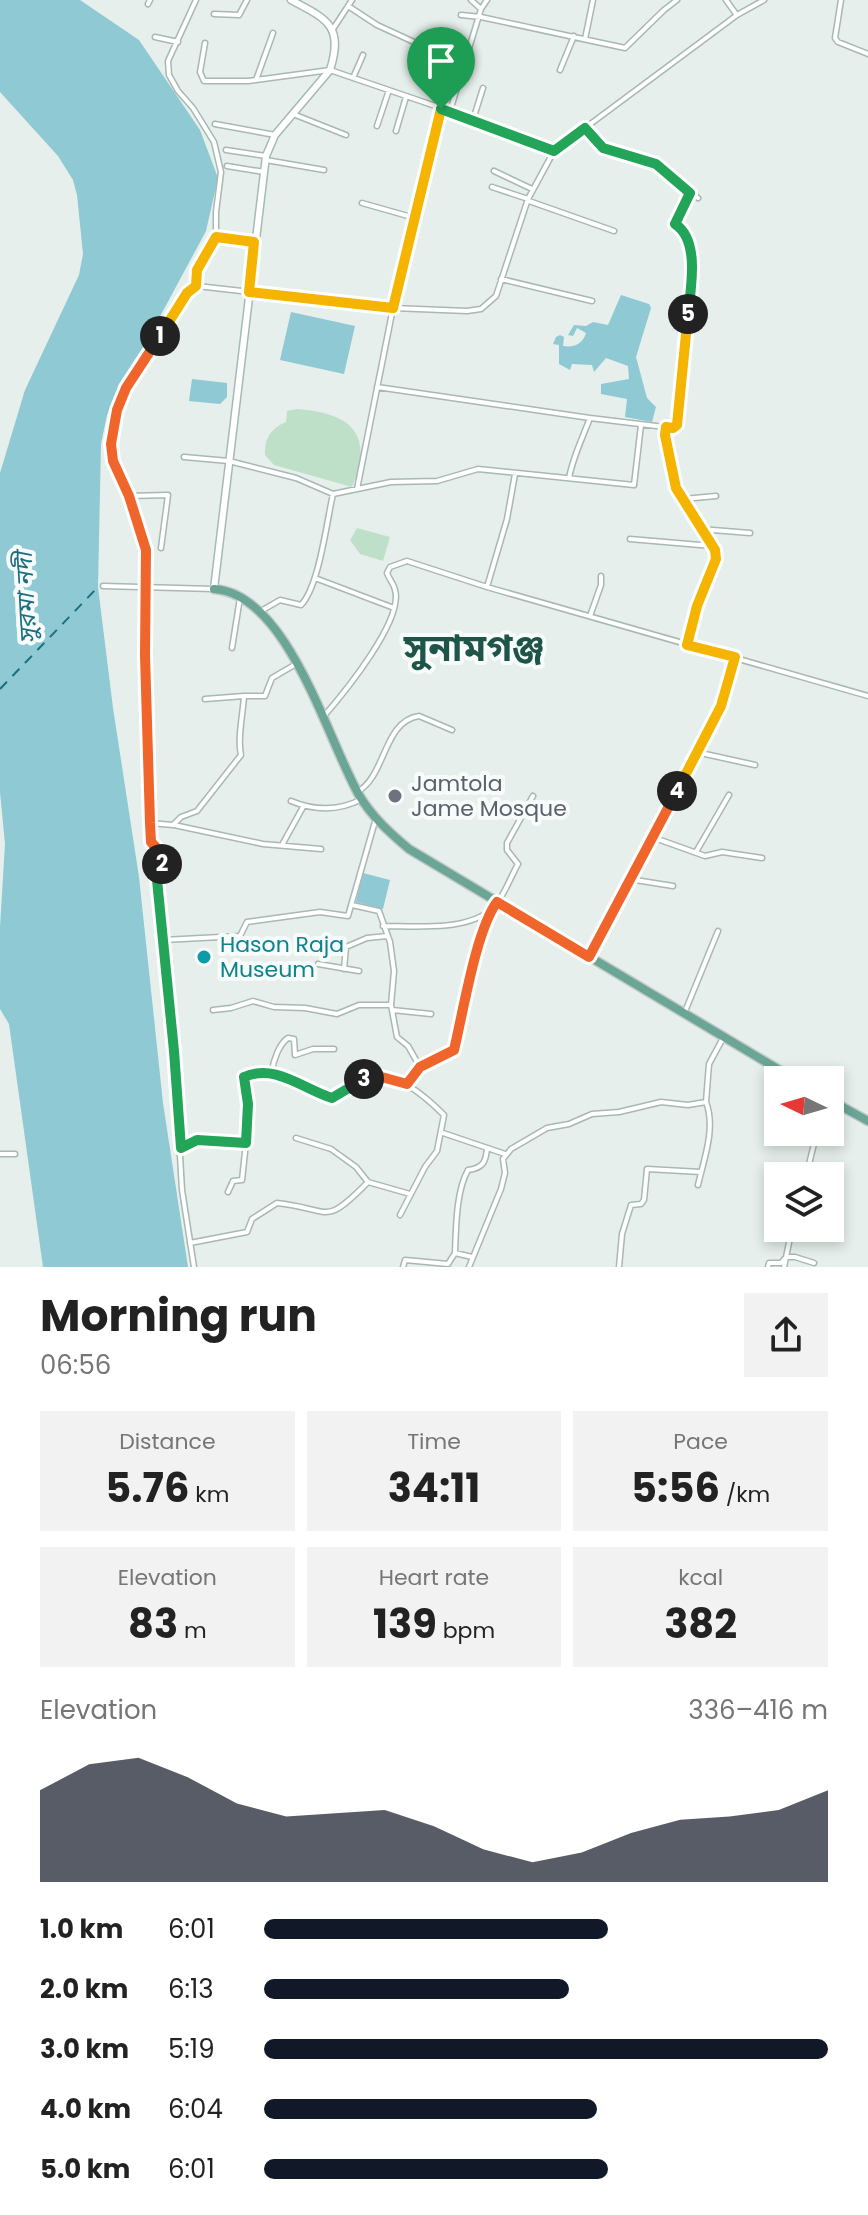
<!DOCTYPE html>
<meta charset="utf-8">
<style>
:root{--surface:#fff;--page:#f2f2f2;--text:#222;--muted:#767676;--accent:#111827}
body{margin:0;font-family:Poppins,"Noto Sans Bengali",sans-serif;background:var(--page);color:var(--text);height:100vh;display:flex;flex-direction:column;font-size:30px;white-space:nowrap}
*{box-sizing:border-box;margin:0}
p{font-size:26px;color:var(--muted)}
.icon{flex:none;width:44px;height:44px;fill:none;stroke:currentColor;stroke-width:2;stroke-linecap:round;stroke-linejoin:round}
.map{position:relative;height:1267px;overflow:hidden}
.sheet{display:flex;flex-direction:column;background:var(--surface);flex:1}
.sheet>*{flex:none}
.needle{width:52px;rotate:275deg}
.buttons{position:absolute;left:764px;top:1066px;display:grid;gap:16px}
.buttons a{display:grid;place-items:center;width:80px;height:80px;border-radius:0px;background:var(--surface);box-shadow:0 4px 12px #0003;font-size:40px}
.pin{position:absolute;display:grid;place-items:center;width:68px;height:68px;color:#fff;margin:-82px -34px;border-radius:50% 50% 50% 0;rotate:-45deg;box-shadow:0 0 8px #0007}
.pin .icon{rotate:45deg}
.km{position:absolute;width:40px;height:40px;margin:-20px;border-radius:50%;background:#222;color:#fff;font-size:22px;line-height:40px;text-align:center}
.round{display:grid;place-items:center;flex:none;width:84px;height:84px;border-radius:0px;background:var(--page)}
.summary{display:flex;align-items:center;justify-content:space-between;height:136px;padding:0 40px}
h1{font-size:44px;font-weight:700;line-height:60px}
.metrics{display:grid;grid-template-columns:repeat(3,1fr);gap:12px;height:136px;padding:8px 40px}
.metrics div{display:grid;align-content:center;border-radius:0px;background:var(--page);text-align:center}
.metrics b{font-size:40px;font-weight:700}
.metrics small{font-size:22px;font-weight:400}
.metrics p{font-size:22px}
.chart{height:224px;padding:16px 40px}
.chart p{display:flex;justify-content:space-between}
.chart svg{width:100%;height:144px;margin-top:8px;fill:var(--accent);opacity:.7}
ul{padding:0 40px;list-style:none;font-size:26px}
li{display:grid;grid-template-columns:128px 96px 1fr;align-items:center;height:60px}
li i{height:20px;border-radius:10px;background:var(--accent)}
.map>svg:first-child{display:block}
.green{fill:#bfe0c8}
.water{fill:#8ec9d4}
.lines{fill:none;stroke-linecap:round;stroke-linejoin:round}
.ferry{stroke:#1c6f80;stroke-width:2;stroke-dasharray:10 8;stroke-linecap:butt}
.street-casing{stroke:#a8b8b2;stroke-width:7}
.secondary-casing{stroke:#a4bbb3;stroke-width:9}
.primary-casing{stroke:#c2cac8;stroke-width:11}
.street{stroke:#fff;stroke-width:4}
.secondary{stroke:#fff;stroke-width:6}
.primary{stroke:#6aa596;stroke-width:8}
.split-1-casing{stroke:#fff;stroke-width:16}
.split-2-casing{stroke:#fff;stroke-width:16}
.split-3-casing{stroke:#fff;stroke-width:16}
.split-4-casing{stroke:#fff;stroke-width:16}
.split-5-casing{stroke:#fff;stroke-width:16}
.split-6-casing{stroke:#fff;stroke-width:16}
.split-1{stroke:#f5b400;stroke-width:10}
.split-2{stroke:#f0652b;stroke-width:10}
.split-3{stroke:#22a559;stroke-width:10}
.split-4{stroke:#f0652b;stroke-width:10}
.split-5{stroke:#f5b400;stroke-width:10}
.split-6{stroke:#22a559;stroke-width:10}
.worship-dot{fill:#6b7280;stroke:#f7fbf9;stroke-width:3}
.culture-dot{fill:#0f9aa8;stroke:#f7fbf9;stroke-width:3}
.labels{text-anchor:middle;stroke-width:8;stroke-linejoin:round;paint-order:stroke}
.worship-label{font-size:22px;fill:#5b616d;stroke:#f7fbf9;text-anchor:start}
.culture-label{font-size:22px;fill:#0d838f;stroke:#f7fbf9;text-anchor:start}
.water-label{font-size:24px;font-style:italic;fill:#1c6f80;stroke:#f7fbf9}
.town-label{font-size:38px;font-weight:bold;fill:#1f5548;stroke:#f7fbf9}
</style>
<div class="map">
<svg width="868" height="1267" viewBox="0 0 868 1267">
<rect width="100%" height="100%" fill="#e6efeb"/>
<!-- green -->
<path class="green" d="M297 409C350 413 375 433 352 487L274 465 265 455C264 439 271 428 286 422L287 411Z
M357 528 390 537 383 561 360 554 350 540Z"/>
<!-- water -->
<path class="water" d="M0 0H80L139 40 200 130 218 178 206 231 107 415 101 444 98 587 113 708 139 877 163 1103 188 1267H43L9 1024 0 1009V927L5 844 0 792V473L25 390 79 275 83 254 77 195 73 180 58 156 0 92Z
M621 295 649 304 651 308 636 357 647 398 656 407 652 422 625 417 627 399 601 394V384L629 379 628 366 606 358 594 372 592 365 572 364 570 370 559 364V345L553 344 556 337 560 335 564 337 563 346C573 348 583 344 586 333L577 328 573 336 568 335 574 325 586 326 593 322 608 325Z
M291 312 355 326 344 374 280 360Z
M192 379 227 383V397L220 404 189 401Z
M363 873 390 880 383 909 356 902Z"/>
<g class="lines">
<!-- ferry -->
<path class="ferry" d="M0 689 98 587"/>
<!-- street casing -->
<g class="street-casing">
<path id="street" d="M471 0 481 9
M726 0 736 14
M841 0 835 38 838 42 868 54
M148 4 150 0
M348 6 377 25 464 65
M214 14 239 15 247 0
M461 15 481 17 625 48 664 10 677 0
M333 29 352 0
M155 37 178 42
M585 39 593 0
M205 43 200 72 204 81H248L330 70 450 111 554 151
M560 70 574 36
M353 78 363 55
M256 80 273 33
M450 111 481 9 487 0
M293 114 346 135
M473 120 483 88
M215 124 275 135
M377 126 389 90
M585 128 607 151 656 164 698 198
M396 131 406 97
M226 150 266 156
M266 160 324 170
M227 166 264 172
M494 171 532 189
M492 187 528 199
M529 201 614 231
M362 203 415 218
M217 237 254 242
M501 279 592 301
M197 286 393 308 467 311 481 309 496 296 528 199 554 151 737 15 764 0
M377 387 590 418 673 428 677 425 678 399 689 304 691 257 685 231 675 224 690 193
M666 427C664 474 689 513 715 550L716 559 697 606 687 645
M184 457 229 461 296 478 333 494 391 482 437 481 478 469 634 485 641 425
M569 478C573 457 582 439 590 418
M357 489 393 308 441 109
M129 496 168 495 161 548
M683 499 716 496
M700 529 750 533
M630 539 712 546
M315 578 394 608
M103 586 214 589
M487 587 507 519 515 474
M261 611 280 600 301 605C319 587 327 520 333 494
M590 616 601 585V576
M232 648 240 598
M205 699 244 696
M324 716C344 693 404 620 395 590 394 584 389 579 387 573L390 567 407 561 487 587 868 696
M696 752 755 765
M357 792C386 777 383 721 419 716L452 730
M291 801C315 811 339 811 362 799
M150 823 173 825 181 817 197 811 241 755C237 739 243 714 244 696H265L272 678 296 664
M174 825 263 844 321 849
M652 837 705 856 722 852 762 858
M282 845 303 807
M696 852 729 795
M629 879 673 886
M352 905 379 911 390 942 394 971 391 1005 397 1037 408 1046 420 1067
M383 926C413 926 462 931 488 912 502 902 510 878 518 864L507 850V843L533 796
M163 940 240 936 247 922 320 912 348 916 376 818
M589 956 721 706 735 657
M318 964 359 971
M344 969 346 947 367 938 387 936
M213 1010 231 1008 253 1001 274 1007 305 1008 337 1014 359 1005H391
M392 1010 431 1014
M684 1014 718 931
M272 1072C273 1061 279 1044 288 1038L294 1039 295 1055 313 1049H334
M407 1083 420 1067 454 1050 489 912
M443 1133 505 1154
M296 1138 331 1149 356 1167 368 1182 410 1194
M246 1143 248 1104 244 1077C275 1063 302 1089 332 1098 342 1094 348 1085 359 1080 392 1067 422 1093 444 1115L437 1151 425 1167 400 1215
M181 1148 197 1140 246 1143 242 1180 233 1181 228 1192
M0 1154H15
M806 1176 817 1132
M698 1185C704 1159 716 1128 706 1102
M190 1243 247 1232 252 1219 277 1203C332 1209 323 1228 368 1182
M455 1253C456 1228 456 1191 468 1170 483 1168 486 1162 487 1148
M194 1267 182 1190 174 1051 156 870 166 858 151 842 150 823 145 655 146 550 129 496 113 461 111 444 117 410 126 388 187 293 196 286 197 270 216 237V212L221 172 214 142 193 108 178 91 169 75 168 61 196 0
M403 1267 405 1260 448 1264 455 1253 472 1257
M469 1267 501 1189 505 1173 503 1159 511 1149 547 1128 569 1124 592 1114 619 1112 661 1102 688 1105 706 1102 709 1064 723 1038
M619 1267 622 1234 631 1205 641 1204 644 1200 647 1169 701 1172
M768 1267 769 1263H781L786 1257H795L814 1263
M784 1267 792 1228"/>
</g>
<!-- secondary casing -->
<g class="secondary-casing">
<path id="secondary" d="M214 589 266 156 275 135 330 70C344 26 327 19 291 0"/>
</g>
<!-- primary casing -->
<g class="primary-casing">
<path id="primary" d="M214 589C288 594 327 739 359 795 372 817 390 833 409 849L796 1080
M830 1100 868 1121"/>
</g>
<!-- street -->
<use href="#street" class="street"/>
<!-- secondary -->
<use href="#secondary" class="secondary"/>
<!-- primary -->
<use href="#primary" class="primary"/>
</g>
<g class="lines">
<!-- split-1 casing -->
<g class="split-1-casing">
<path id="split-1" d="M160 336 187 293 196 286 197 270 216 237 254 242 249 292 393 308 441 109"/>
</g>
<!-- split-2 casing -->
<g class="split-2-casing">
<path id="split-2" d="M160 336 126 388 117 410 111 444 113 461 129 496 146 550 145 655 150 823 151 842 166 858 162 864"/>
</g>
<!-- split-3 casing -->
<g class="split-3-casing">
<path id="split-3" d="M162 864 156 870 174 1051 181 1148 197 1140 246 1143 248 1104 244 1077C275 1063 303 1089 332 1098L364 1079"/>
</g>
<!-- split-4 casing -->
<g class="split-4-casing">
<path id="split-4" d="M364 1079 378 1076 407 1084 420 1067 454 1050C463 1013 476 930 497 902L589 957 677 791"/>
</g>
<!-- split-5 casing -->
<g class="split-5-casing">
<path id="split-5" d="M677 791 721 706 735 657 687 645 697 606 716 559 715 550 676 488 665 435 666 427 673 428 677 425 688 314"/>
</g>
<!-- split-6 casing -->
<g class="split-6-casing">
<path id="split-6" d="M441 109 554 151 585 128 603 148 656 164 690 193 675 224C700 240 691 287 688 314"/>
</g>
<!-- split-1 -->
<use href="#split-1" class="split-1"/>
<!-- split-2 -->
<use href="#split-2" class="split-2"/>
<!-- split-3 -->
<use href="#split-3" class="split-3"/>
<!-- split-4 -->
<use href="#split-4" class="split-4"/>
<!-- split-5 -->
<use href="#split-5" class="split-5"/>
<!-- split-6 -->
<use href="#split-6" class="split-6"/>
</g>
<!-- markers -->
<circle class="worship-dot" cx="395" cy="796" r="8"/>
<circle class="culture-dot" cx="204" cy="957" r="8"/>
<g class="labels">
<!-- worship labels -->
<g class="worship-label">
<text x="411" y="791">Jamtola<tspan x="411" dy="25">Jame Mosque</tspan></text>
</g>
<!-- culture labels -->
<g class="culture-label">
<text x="220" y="952">Hason Raja<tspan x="220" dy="25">Museum</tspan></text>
</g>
<!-- water labels -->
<g class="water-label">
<text transform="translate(26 598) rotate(-93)" y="8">সুরমা নদী</text>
</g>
<!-- town labels -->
<g class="town-label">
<text x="474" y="661">সুনামগঞ্জ</text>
</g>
</g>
</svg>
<div class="buttons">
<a><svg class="needle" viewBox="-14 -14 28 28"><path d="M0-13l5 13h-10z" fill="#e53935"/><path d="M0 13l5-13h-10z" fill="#767676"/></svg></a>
<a><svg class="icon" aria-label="layers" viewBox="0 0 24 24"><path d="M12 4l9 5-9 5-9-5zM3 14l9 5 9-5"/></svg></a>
</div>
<div class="pin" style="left:441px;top:109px;background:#1e9e55"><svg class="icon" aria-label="arrive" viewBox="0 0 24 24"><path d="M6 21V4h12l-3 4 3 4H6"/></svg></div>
<b class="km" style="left:160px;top:336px">1</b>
<b class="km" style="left:162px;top:864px">2</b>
<b class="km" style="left:364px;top:1079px">3</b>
<b class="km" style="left:677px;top:791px">4</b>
<b class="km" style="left:688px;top:314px">5</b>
</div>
<section class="sheet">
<div class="summary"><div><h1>Morning run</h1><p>06:56</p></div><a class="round"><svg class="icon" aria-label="share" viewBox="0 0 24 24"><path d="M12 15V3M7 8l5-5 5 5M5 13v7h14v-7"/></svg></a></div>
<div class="metrics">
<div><p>Distance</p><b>5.76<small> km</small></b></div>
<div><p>Time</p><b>34:11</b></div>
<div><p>Pace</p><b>5:56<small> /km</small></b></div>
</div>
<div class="metrics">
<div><p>Elevation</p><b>83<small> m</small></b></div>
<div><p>Heart rate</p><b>139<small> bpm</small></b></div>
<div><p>kcal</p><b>382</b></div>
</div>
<div class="chart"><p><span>Elevation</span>336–416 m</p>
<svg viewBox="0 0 160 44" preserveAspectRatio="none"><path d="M0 44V16L10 8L20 6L30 12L40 20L50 24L60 23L70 22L80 27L90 34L100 38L110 35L120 29L130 25L140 24L150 22L160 16V44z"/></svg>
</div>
<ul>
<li><b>1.0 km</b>6:01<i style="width:61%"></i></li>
<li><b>2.0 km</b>6:13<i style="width:54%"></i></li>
<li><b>3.0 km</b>5:19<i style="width:100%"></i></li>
<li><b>4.0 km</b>6:04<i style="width:59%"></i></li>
<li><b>5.0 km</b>6:01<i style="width:61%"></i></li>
</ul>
</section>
